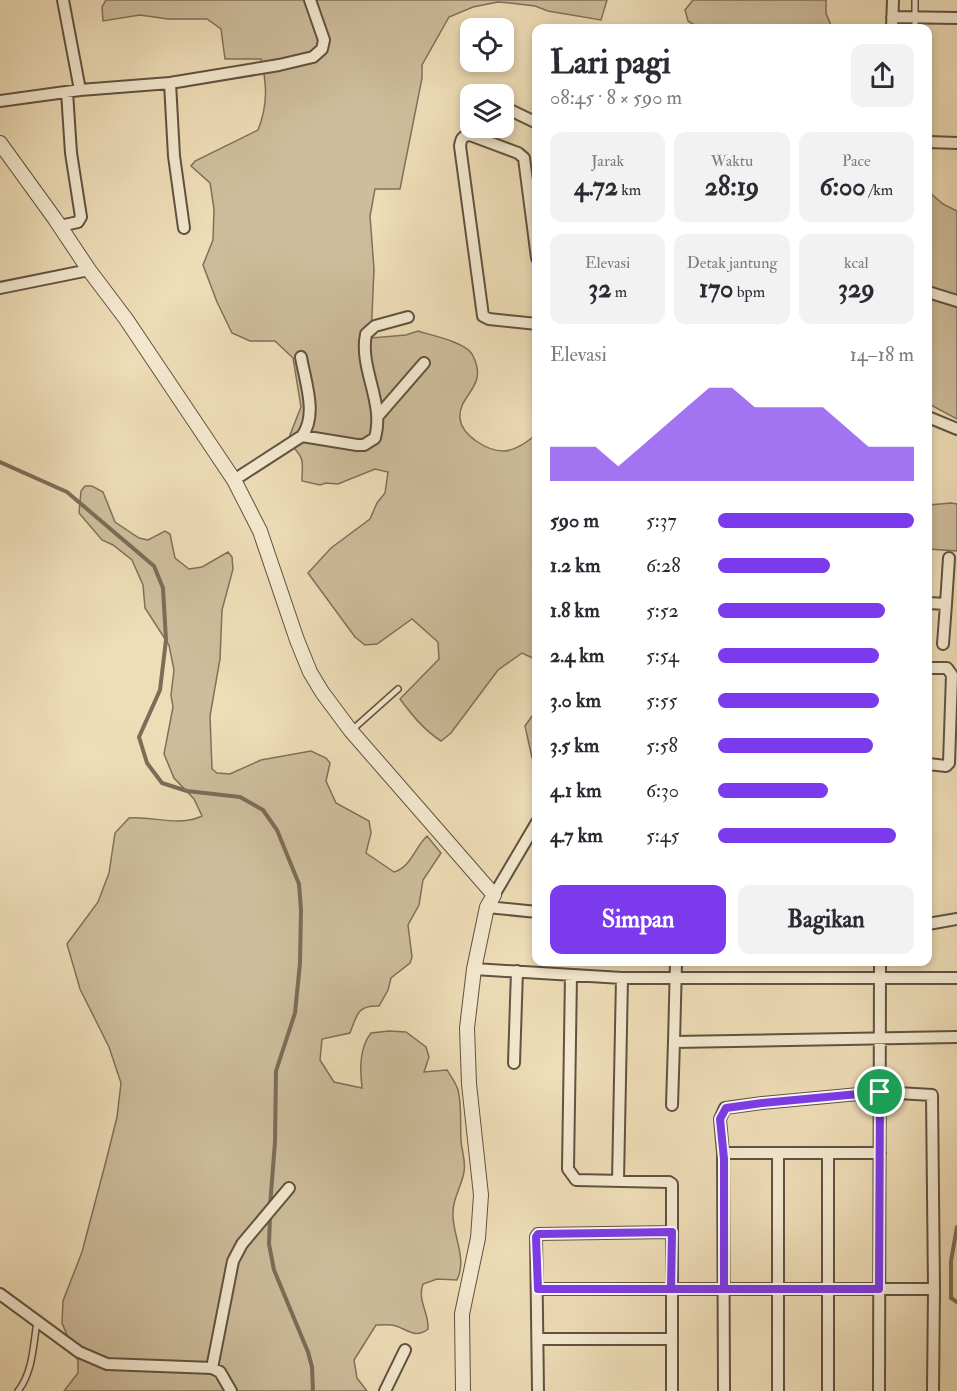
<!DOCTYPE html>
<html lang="id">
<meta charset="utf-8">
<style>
:root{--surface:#fff;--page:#f2f2f3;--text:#2b2b33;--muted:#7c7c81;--accent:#7c3aed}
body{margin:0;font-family:"IM FELL Double Pica",serif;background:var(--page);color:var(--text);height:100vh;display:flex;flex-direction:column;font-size:22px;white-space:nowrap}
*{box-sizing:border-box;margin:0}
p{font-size:20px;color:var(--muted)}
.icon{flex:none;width:33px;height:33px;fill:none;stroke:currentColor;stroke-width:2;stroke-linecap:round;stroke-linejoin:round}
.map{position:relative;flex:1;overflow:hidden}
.sheet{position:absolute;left:532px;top:24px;width:400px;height:942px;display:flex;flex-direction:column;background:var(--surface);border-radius:12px;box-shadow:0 3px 9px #0003}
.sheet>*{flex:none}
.tools{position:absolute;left:460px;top:18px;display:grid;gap:12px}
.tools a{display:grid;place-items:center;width:54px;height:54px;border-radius:12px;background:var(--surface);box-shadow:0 3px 9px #0003;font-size:30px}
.pin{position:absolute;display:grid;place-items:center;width:51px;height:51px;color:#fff;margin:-26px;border:3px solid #fff;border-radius:50%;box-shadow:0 2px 6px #0007}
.round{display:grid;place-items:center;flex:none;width:63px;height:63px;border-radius:12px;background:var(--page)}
.head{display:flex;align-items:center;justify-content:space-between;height:102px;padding:0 18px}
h1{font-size:33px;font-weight:800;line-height:45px}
.figures{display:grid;grid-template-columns:repeat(3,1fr);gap:9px;height:102px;padding:6px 18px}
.figures div{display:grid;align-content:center;border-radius:12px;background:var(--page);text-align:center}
.figures b{font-size:26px;font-weight:800}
.figures small{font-size:16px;font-weight:400}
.figures p{font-size:16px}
.chart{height:168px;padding:12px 18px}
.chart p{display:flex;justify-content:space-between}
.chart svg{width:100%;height:108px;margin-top:6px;fill:var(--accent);opacity:.7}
.button{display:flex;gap:12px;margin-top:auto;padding:12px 18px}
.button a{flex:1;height:69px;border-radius:12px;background:var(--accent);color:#fff;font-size:24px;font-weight:800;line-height:69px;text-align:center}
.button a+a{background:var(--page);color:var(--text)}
ul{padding:0 18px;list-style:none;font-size:20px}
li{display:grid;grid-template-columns:96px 72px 1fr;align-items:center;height:45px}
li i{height:15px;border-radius:8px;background:var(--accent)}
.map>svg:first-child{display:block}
.green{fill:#cebd9c;stroke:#80705b;stroke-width:1.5}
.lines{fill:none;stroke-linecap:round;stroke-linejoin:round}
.stream{stroke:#7c6d58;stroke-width:4}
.service-casing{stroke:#615241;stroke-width:8}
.minor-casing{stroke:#615241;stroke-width:14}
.tertiary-casing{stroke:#615241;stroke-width:16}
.service{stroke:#f4e9d0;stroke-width:5}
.minor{stroke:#f4e9d0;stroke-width:10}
.tertiary{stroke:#f4e9d0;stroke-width:14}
.route-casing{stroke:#fff;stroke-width:12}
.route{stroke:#7c3aed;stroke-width:8}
</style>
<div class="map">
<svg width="957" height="1391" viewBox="0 0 957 1391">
<rect width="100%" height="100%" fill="#eeddb7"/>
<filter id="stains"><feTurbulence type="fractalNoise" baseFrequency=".00333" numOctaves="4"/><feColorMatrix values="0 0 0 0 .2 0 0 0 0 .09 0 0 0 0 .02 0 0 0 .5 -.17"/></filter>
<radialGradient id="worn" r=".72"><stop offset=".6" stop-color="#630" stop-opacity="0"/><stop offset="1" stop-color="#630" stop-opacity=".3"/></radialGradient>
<!-- green -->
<path class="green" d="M106 0H607L601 20 548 11 535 6 510 3 498 2 473 7 449 17 422 65V78L400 189H375L370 216 374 269 371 338 406 335 418 331C430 335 465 342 472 354 490 387 458 394 460 418 461 435 488 452 505 451 517 450 528 441 537 434V660L522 653 498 670 451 733 441 741C424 730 412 715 400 699L439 659 438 642 412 619 377 644 365 645 355 637 308 573 331 548 370 519 377 503 385 493 388 472 375 469 338 484 326 483 320 485 302 481C302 462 306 459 290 444V435L301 407 293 358 275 341H250L232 333 217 302 203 265 213 240 214 209 210 183 191 166 195 161 258 130C268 105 267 84 261 59H225L221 29 207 19H168L140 15 103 21 102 7Z
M693 0H826V13L832 28H699L688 21 685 10Z
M928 191 943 204 957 211V419L929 404Z
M85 486H92L103 492 115 522 139 538 148 540 165 531 170 534 175 558 189 569 202 567 228 552 232 557 233 569 222 610 220 659 210 716 212 769 217 773 230 774 261 760 311 751 326 758 330 763 326 781 336 803 369 821 371 833 366 853 394 872C411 867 415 847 427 836L441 853 423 880 419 905 408 925 412 957 410 963 391 978 388 990 379 1006C357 1005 357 1015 350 1033L322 1039 320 1060 334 1082 362 1088C360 1070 359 1048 371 1033L389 1031 406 1032 426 1047 429 1057 424 1072 447 1070C451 1076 456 1083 458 1090 462 1105 460 1125 461 1141 462 1152 466 1161 464 1172 461 1188 452 1199 453 1217 454 1238 467 1259 457 1280L437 1279 423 1284C417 1301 429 1312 428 1329 416 1339 408 1330 396 1326 390 1324 382 1325 376 1325L354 1360 357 1378 367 1391H64L78 1373V1361L62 1323 63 1301 82 1252 106 1161 117 1117 121 1083 109 1047 80 989 67 944 98 902 109 873 115 833 129 818C154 816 179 827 202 816L194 799 174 778 164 754 173 707 171 695 174 670 169 645 145 608 143 585 132 560 113 545 102 540 79 513 81 491Z
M951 503 957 504V551L929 549V505Z
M537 709V763L532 758 525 726Z"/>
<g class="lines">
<!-- stream -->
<path class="stream" d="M0 462 67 492 154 566 163 588 166 640 160 690 139 737 147 763 162 783 187 791 240 797 263 810 277 830 299 884 301 910 300 963 295 1013 276 1071 275 1142 270 1206
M270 1216 269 1244 274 1270 308 1352 312 1367 313 1391
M957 1227 951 1261V1298L957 1302"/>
<!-- service casing -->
<g class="service-casing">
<path id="service" d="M915 28V0
M352 730 398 689
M18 1391C33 1372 33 1346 37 1322"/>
</g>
<!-- minor casing -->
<g class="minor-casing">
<path id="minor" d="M63 0 80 90
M892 17 957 18
M892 28 893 0
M170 83 174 156 184 228
M0 101 80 90 170 83 279 65 313 57 322 49 324 40 310 0
M504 107 537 123
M928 142 957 143
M60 226 78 222 81 217 71 153 67 92
M537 258 524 158 518 153 470 135C462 136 461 139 460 146L483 316 489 319 537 324
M0 288 89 270
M928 292 957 301
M378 416 424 363
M928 417 957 429
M302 436 357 445H364L375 438C385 402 359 369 366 334L375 326 408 317
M234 480 302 436C318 415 305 381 301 357
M928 603 946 604 949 558
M943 644 946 604
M928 668H947L952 675 949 763 946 766 928 764
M494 895 537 822
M487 907 537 912
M928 924 957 919
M676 962 674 1042 957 1037
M474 969 622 978H957
M571 975 568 1169 576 1180 669 1182 672 1184V1391
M514 1063 517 971
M672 1105 674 1042
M723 1153 720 1119 725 1108 762 1103 880 1092 932 1095 934 1289
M618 1181 622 978
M538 1289H934L933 1391
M0 1294 79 1352 107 1364 212 1368 220 1372 231 1391
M538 1339H672
M212 1368 233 1261 242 1244 289 1188
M385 1391 405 1350
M538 1391 536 1237 538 1234 672 1232
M724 1391 723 1153H880
M778 1391V1153
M828 1391V1153
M879 1391 880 962"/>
</g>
<!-- tertiary casing -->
<g class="tertiary-casing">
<path id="tertiary" d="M0 143 55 219 89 270 126 319 234 480 260 531 297 640 310 672 322 692 351 731 494 895 487 907 474 969 467 1028 469 1084 481 1195 478 1238 462 1314 463 1391"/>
</g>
<!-- service -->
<use href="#service" class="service"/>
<!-- minor -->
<use href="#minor" class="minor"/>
<!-- tertiary -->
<use href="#tertiary" class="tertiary"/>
</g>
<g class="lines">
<!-- route casing -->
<g class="route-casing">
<path id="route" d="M880 1092 762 1103 726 1108 720 1119 724 1159V1289C662 1289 600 1289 538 1289L536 1237 538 1234 672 1232 671 1289H879L880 1092"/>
</g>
<!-- route -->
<use href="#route" class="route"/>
</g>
<rect width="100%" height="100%" filter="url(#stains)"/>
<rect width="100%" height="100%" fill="url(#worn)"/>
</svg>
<div class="tools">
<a><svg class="icon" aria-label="locate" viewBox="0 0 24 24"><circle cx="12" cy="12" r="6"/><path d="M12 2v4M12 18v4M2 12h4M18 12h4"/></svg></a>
<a><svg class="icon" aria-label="layers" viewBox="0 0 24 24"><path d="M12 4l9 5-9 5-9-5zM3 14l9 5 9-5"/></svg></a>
</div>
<div class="pin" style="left:880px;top:1092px;background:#1e9e55"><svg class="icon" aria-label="arrive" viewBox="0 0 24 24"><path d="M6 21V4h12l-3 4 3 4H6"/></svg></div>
<section class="sheet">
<div class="head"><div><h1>Lari pagi</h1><p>08:45 · 8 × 590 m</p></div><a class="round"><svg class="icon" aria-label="share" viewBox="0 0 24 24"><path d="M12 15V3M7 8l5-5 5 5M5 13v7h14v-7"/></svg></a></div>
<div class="figures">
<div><p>Jarak</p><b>4.72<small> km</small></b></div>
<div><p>Waktu</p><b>28:19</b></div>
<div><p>Pace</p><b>6:00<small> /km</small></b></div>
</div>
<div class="figures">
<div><p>Elevasi</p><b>32<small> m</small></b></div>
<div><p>Detak jantung</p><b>170<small> bpm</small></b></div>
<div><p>kcal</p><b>329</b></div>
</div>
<div class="chart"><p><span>Elevasi</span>14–18 m</p>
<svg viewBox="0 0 160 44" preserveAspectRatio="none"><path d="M0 44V30L10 30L20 30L30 38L40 30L50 22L60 14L70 6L80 6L90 14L100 14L110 14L120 14L130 22L140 30L150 30L160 30V44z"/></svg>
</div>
<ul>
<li><b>590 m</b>5:37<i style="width:100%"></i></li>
<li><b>1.2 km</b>6:28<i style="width:57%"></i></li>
<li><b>1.8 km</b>5:52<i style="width:85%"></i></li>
<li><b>2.4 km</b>5:54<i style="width:82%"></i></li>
<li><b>3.0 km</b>5:55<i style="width:82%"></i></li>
<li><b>3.5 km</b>5:58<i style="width:79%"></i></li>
<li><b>4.1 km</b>6:30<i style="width:56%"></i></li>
<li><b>4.7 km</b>5:45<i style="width:91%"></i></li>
</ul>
<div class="button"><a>Simpan</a><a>Bagikan</a></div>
</section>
</div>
